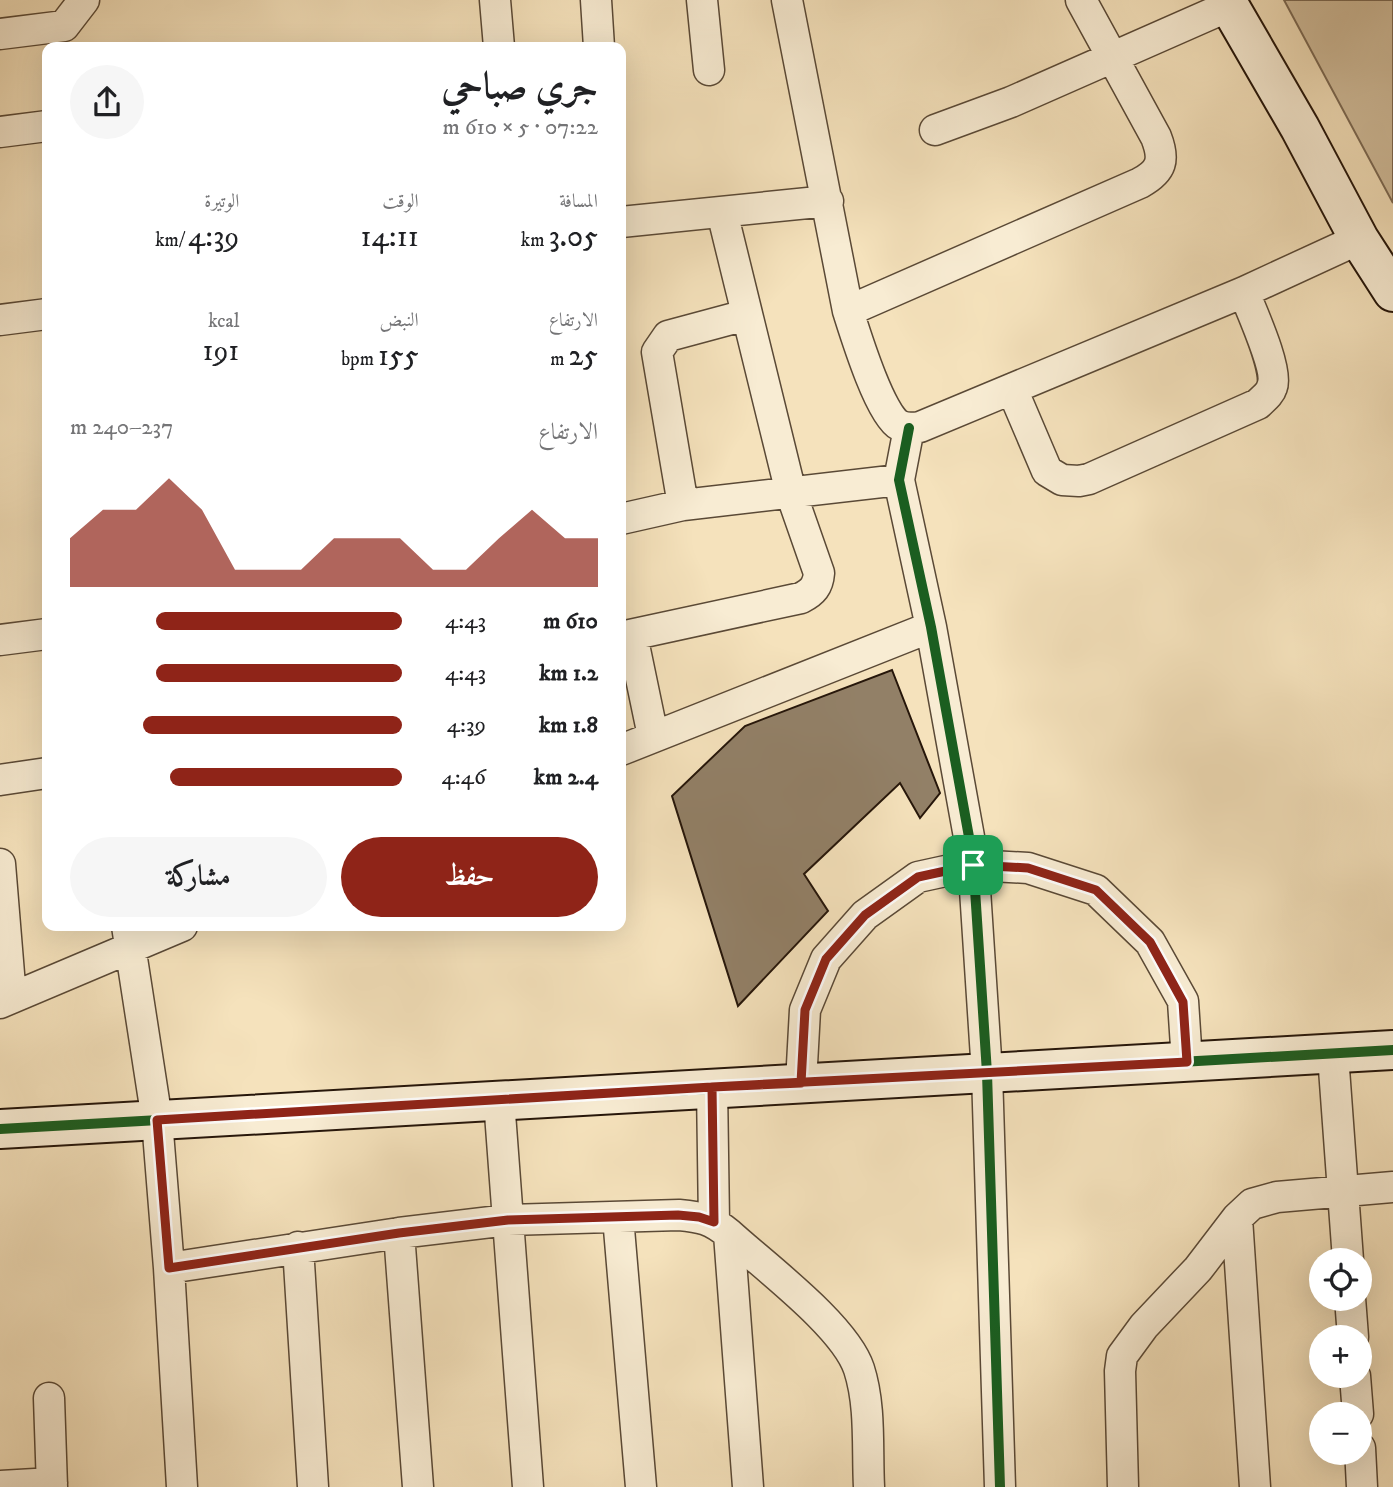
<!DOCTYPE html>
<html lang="ar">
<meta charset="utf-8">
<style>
:root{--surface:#fff;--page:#f6f6f6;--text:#202124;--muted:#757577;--accent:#8f2418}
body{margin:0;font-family:"IM FELL DW Pica",Amiri,serif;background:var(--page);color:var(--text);direction:rtl;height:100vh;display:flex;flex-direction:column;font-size:26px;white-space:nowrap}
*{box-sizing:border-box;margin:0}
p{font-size:23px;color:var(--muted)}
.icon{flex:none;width:38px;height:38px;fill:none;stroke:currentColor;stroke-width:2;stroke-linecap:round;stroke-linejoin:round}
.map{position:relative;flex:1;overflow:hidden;direction:ltr}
.side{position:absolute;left:42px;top:42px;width:584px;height:889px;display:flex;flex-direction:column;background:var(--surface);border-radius:14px;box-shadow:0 7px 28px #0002;direction:rtl}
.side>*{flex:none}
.fabs{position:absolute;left:1309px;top:1248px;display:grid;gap:14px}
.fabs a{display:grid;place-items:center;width:63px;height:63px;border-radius:50%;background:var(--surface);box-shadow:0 7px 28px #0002;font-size:35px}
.pin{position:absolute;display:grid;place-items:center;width:60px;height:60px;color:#fff;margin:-30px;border-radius:14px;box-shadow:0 4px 10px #0006}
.round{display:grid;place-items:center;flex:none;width:74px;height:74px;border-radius:37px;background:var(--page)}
.overview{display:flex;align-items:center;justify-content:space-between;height:119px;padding:0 28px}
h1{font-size:38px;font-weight:600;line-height:52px}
.metrics{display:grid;grid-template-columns:repeat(3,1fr);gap:10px;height:119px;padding:7px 28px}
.metrics div{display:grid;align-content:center}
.metrics b{font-size:30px;font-weight:600}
.metrics small{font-size:19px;font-weight:400}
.metrics p{font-size:19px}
.chart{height:196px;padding:14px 28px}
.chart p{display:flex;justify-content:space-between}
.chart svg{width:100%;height:126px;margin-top:7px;fill:var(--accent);opacity:.7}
.action{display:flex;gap:14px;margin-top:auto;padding:14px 28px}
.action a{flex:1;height:80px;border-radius:42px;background:var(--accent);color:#fff;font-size:28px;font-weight:600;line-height:80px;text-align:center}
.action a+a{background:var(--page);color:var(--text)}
ul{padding:0 28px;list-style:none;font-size:23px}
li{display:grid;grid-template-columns:112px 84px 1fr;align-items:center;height:52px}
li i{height:18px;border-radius:9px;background:var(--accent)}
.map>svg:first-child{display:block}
.green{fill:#d2bf9e;stroke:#7c6a54;stroke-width:2}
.building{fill:#928067;stroke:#26160a;stroke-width:2}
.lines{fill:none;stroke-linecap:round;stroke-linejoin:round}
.street-casing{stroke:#5a4936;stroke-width:33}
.secondary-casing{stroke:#26160a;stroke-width:42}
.street{stroke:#f8ecd3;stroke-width:30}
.secondary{stroke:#f8ecd3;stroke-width:38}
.cycleway-casing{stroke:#f8ecd3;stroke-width:15}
.cycleway{stroke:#1b5e20;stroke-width:10}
.route-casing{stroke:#fff;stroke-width:14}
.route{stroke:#8f2418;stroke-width:9}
</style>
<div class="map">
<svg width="1393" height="1487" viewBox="0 0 1393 1487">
<rect width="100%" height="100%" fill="#f5e2bc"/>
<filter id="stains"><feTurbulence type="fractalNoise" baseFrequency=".00286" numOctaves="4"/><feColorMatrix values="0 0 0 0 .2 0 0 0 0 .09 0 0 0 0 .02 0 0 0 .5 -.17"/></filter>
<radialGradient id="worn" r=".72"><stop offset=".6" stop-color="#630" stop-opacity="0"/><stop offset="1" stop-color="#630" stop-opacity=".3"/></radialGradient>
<!-- green -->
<path class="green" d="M1284 0H1393V203Z"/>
<!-- building -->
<path class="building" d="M892 670 940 793 920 818 900 783 804 874 828 911 738 1006 672 796 745 726Z"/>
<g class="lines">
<!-- street casing -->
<g class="street-casing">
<path id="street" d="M495 0 499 47
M596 0 599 47
M702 0 709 70
M787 0 848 311C855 333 880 415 899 425 906 429 913 428 920 427L1244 292 1359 239
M0 34 64 26 84 0
M935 130 1011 102 1229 6
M0 132 47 126
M621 222 828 201
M848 311 1140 183C1162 171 1165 160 1156 137L1081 0
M0 320 47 314
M1012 389 1047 471 1062 480 1079 481 1089 479 1258 404C1263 399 1270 394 1272 387 1279 371 1251 310 1244 292
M909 428 899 480 931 627 973 859 987 1073 1000 1487
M683 505 657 352 668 336 746 315
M621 519 683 505 899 480
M632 635 653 736
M621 637 801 598C813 592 818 586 819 573L791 493 722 212
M0 640 47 634
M621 750 931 627
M0 780 47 773
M0 864 11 998
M127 926 157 1120 169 1268 182 1487
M0 1003 182 926
M1333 1055 1348 1260
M801 1083 805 1010 826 959 865 915 918 877 973 865 1028 868 1096 890 1150 942 1183 1001 1187 1062
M712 1087 714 1222
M499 1100 528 1487
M618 1217 641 1487
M1237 1218 1255 1487
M399 1233 418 1487
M729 1234 748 1487
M298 1247 313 1487
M169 1268 399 1233 508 1220 679 1215C701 1217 711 1219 729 1234 764 1266 845 1326 859 1369 871 1406 867 1449 869 1487
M1350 1298 1353 1337
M1355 1376 1358 1414
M49 1398 52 1487
M1360 1448 1362 1487
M0 1486 52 1483
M1123 1487 1120 1371 1122 1356 1144 1326 1198 1269 1237 1218 1252 1204 1277 1197 1393 1187"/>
</g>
<!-- secondary casing -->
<g class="secondary-casing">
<path id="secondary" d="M1226 0 1300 128 1359 239 1393 292
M0 1129 1393 1050"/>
</g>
<!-- street -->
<use href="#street" class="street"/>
<!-- secondary -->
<use href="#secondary" class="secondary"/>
<!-- cycleway casing -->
<g class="cycleway-casing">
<path id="cycleway" d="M909 428 899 480 931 627 973 859 987 1073 1000 1487
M0 1129 1393 1050"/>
</g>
<!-- cycleway -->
<use href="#cycleway" class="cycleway"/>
</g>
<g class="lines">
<!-- route casing -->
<g class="route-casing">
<path id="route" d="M973 865 918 877 865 915 826 959 805 1010 801 1083 712 1087 157 1120 169 1268 399 1233 508 1220 678 1215 699 1217 714 1222 712 1087C870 1079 1028 1071 1187 1062L1183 1002 1150 942 1096 890 1028 868 973 865"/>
</g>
<!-- route -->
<use href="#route" class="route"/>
</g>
<rect width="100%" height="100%" filter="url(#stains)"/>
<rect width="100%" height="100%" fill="url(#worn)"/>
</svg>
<div class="fabs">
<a><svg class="icon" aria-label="locate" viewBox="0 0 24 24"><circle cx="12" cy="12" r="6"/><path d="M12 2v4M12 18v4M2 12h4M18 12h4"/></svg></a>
<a>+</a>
<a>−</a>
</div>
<div class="pin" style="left:973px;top:865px;background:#1e9e55"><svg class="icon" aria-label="arrive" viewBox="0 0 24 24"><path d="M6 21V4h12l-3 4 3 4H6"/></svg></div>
<section class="side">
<div class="overview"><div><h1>جري صباحي</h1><p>07:22 · 5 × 610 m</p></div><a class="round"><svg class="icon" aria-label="share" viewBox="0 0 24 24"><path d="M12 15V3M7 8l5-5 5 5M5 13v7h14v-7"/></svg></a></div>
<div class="metrics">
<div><p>المسافة</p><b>3.05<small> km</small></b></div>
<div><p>الوقت</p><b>14:11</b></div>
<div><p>الوتيرة</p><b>4:39<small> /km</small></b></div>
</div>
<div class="metrics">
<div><p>الارتفاع</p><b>25<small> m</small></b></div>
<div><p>النبض</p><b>155<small> bpm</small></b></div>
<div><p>kcal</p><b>191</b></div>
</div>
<div class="chart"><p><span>الارتفاع</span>237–240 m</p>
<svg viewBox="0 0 160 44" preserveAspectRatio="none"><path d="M0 44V27L10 17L20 17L30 6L40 17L50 38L60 38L70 38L80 27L90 27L100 27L110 38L120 38L130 27L140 17L150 27L160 27V44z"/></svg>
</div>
<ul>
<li><b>610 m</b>4:43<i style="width:74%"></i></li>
<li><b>1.2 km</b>4:43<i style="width:74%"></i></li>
<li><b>1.8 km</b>4:39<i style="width:78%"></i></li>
<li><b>2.4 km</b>4:46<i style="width:70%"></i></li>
</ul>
<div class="action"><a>حفظ</a><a>مشاركة</a></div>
</section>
</div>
